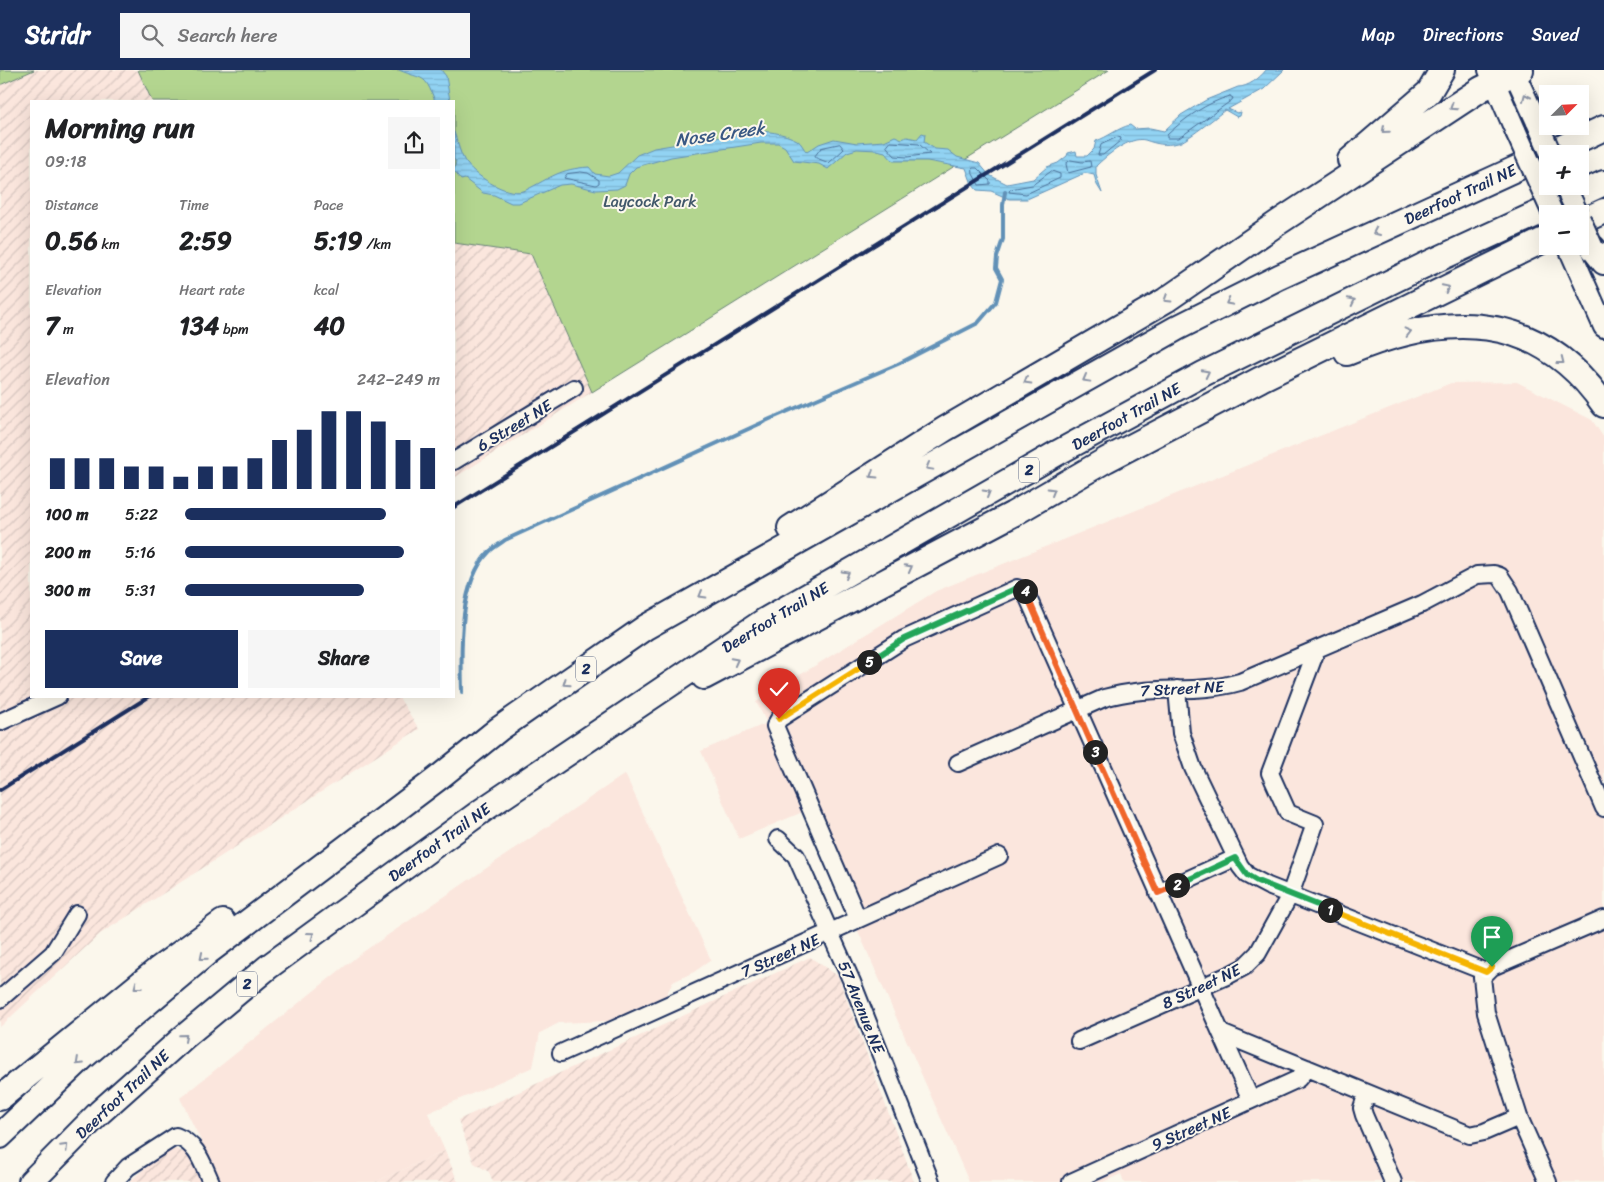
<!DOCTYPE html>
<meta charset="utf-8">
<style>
:root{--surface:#fff;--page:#f6f6f6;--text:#202124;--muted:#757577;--accent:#1b2f5e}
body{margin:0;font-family:Sriracha,sans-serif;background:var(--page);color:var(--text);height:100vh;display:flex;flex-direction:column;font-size:19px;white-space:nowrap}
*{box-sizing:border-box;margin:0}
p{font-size:16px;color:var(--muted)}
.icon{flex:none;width:28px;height:28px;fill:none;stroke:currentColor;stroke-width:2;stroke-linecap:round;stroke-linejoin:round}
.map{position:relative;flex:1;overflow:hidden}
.sheet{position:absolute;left:30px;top:30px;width:425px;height:598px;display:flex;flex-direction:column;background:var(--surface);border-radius:0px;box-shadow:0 5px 20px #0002}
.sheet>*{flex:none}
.needle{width:32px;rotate:66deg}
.tools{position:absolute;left:1539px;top:15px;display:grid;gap:10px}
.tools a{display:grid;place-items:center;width:50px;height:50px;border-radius:0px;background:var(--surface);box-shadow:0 5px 20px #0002;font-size:25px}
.pin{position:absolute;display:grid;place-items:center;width:42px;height:42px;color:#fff;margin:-51px -21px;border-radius:50% 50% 50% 0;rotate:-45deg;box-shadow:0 0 5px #0007}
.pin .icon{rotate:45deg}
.km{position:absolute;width:25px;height:25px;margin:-12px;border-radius:50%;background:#222;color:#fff;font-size:14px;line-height:25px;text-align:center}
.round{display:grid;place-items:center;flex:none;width:52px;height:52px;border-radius:0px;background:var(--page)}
.overview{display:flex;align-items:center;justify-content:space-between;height:85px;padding:0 15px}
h1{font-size:28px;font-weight:700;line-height:38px}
.figures{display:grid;grid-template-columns:repeat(3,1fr);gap:8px;height:85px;padding:5px 15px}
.figures div{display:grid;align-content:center}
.figures b{font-size:25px;font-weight:700}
.figures small{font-size:14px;font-weight:400}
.figures p{font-size:14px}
.chart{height:140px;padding:10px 15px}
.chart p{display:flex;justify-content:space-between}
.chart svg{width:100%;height:90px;margin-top:5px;stroke:var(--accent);stroke-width:6}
.cta{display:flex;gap:10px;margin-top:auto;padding:10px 15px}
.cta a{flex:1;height:58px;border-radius:0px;background:var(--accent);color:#fff;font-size:20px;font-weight:700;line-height:58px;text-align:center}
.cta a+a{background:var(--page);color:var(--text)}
ul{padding:0 15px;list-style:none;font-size:16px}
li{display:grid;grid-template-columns:80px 60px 1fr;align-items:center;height:38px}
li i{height:12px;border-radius:6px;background:var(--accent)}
header{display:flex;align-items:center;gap:30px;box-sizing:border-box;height:70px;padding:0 25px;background:var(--accent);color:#fff}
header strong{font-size:24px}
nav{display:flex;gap:28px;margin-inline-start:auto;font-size:18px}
.search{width:350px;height:45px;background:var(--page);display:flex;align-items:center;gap:12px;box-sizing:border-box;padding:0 18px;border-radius:0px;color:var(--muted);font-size:19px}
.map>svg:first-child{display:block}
.built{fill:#fbe6dd}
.industrial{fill:url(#industrial-furrows)}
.green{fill:#b3d58f;stroke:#678276}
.water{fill:url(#water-rules);stroke:#6291b7}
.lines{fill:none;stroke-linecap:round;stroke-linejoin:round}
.shore{stroke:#4b719a;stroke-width:1}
.stream{stroke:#6291b7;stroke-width:4}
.minor-casing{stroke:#1b2f5e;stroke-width:20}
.major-casing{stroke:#1b2f5e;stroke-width:24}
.highway-casing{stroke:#1b2f5e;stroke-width:28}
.minor{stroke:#fbf7ec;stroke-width:16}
.major{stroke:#fbf7ec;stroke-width:20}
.highway{stroke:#fbf7ec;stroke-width:24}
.rail{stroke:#1b2f5e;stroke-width:4}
.major-bridge-casing{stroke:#1b2f5e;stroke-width:24;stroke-linecap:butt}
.major-bridge{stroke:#fbf7ec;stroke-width:20}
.oneway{stroke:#8b93a5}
.split-1-casing{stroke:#fff;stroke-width:10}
.split-2-casing{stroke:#fff;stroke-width:10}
.split-3-casing{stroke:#fff;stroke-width:10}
.split-4-casing{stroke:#fff;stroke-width:10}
.split-5-casing{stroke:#fff;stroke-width:10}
.split-6-casing{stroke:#fff;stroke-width:10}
.split-1{stroke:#f5b400;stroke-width:6}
.split-2{stroke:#22a559;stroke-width:6}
.split-3{stroke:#f0652b;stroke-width:6}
.split-4{stroke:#f0652b;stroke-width:6}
.split-5{stroke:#22a559;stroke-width:6}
.split-6{stroke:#f5b400;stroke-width:6}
.labels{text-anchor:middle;stroke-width:4;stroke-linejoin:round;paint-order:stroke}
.shield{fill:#fbf7ec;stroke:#5e6b89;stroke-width:1}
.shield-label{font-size:15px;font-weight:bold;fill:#1b2f5e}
.street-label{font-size:16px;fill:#1b2f5e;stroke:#fbf7ec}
.park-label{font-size:16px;fill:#41586a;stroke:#fbf7ec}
.water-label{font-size:18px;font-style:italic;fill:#395883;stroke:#fbf7ec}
</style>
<header>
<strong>Stridr</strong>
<div class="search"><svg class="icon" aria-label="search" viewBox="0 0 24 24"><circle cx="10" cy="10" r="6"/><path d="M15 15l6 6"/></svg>Search here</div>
<nav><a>Map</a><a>Directions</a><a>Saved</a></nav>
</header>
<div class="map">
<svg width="1604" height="1112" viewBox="0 0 1604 1112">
<defs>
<pattern id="industrial-furrows" width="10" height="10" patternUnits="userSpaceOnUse" patternTransform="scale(1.25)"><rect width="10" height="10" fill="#fbe6dd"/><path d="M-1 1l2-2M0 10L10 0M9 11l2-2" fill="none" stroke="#d7c6c0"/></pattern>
<pattern id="water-rules" width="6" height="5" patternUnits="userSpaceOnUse" patternTransform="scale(1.25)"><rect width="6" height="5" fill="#92d3f3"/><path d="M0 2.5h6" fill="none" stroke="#7db5d3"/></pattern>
</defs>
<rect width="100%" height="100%" fill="#fbf7ec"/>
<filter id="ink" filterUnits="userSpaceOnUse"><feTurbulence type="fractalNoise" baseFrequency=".02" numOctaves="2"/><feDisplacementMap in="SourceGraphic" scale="10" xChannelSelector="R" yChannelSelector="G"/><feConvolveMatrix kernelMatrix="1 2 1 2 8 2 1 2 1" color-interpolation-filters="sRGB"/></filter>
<g filter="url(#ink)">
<!-- built -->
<path class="built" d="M1517 312 1592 350 1604 368V1112H1124L1121 1104 1103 1112H969L805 741 739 769 701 681 767 653 756 632 936 521 1451 313Z
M625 704 711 890 694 902 673 912 666 925 608 951 559 953 540 963 533 997 428 1043 445 1081 375 1112H221L180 1028 360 884Z"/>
<!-- industrial -->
<path class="industrial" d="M34 0H138L152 31H31V626H398L419 659 100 864 0 957V15Z
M454 173 531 184 592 322 454 408Z
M810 887 838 906 914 1112H493L489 1102 474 1093 458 1050Z
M175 1079 189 1084 201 1112H129L160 1085Z
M445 1081 458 1112H375Z"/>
<!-- green -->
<path class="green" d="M0 0H34L0 15Z
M138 0H1109L592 322 531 184 454 173V31H152Z"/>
<!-- water -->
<path class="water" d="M399 0H441L446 6 450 31H435C424 2 424 11 399 0Z
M1266 0H1284L1264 19 1228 39 1237 43 1241 42 1240 46 1237 47 1225 40C1217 46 1185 72 1178 73 1164 76 1157 74 1145 70 1130 66 1106 86 1096 96V105L1102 123 1097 115 1094 105 1085 103 1027 129H1009L991 121 977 120 972 114 966 98 927 91H893L885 82 877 80 857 79 847 82 828 99 819 94 794 91 785 77 778 73H761L671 87 636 97 629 104 625 115 617 119 596 120 571 114 560 115 519 133H511L494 125 483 123 465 109 461 110 454 101 456 92 454 89V62C458 72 460 86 467 94 478 108 510 128 526 120 552 107 559 99 589 97L595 104 609 106 618 103 637 85 654 78 751 62C765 60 784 63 797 70 802 73 803 79 807 82L819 74 834 69 857 73 884 71 895 66 902 69 907 67 917 69 922 63 925 64 924 72 935 79 948 80 957 87 979 93 989 105 1007 114 1033 109 1047 97 1058 93 1067 86 1068 83 1076 81 1077 86H1087L1094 79 1096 71C1108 67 1118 58 1130 55L1135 59 1150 58 1164 61 1181 45 1206 30 1238 17C1248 17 1260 8 1266 0Z"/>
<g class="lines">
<!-- shore -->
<path class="shore" d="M1230 26 1233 28 1232 30 1179 68H1167V65C1185 48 1206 33 1230 26Z
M1118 67 1121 68 1120 71 1103 85H1098L1101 75Z
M891 72 919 74 930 84 907 87 895 86 887 77Z
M840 74 844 79 829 93 814 87 821 78Z
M1071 90 1082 92 1090 91 1091 97 1068 103 1066 94Z
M973 98H977L990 111V114L979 115 973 104Z
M1052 101 1060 104V108L1026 124 1009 122 1010 119 1032 115Z
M581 102 588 103 599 110V113L596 115 564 108 567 104Z"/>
<!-- stream -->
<path class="stream" d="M462 622C461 581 458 513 489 482 494 477 500 474 505 470L770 349 898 294 978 253 996 232 1002 209 996 198 997 187 1003 169V135L1005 122"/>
<!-- minor casing -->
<g class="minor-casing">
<path id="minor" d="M454 391 574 318
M1177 619 1181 663 1193 698 1240 796 1247 805 1268 816 1486 902
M0 652 58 626
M958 693 1104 628C1152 614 1195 625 1240 612L1422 534 1477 505 1494 504 1500 506 1510 521 1604 738
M778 769 796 786 852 912 931 1112
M1158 823 1235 788
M858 849 775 656 779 649 904 569 1017 518 1025 521 1221 963 1470 1065 1484 1062 1519 1047
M0 929 53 883 77 844
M1221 963 1251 1030
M1079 971 1229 905 1244 897 1258 883 1290 825 1315 754 1288 743 1270 703 1316 581
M561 983 999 786
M1367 1023 1362 1038 1364 1045 1393 1112
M114 1112 128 1097 176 1066C197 1074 202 1092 211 1112
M1071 1112 1298 1009 1307 998
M1548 1112 1519 1047 1486 943 1482 907 1492 897 1604 849"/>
</g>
<!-- major casing -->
<g class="major-casing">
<path id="major" d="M1489 0 1516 62
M1513 0 1537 52
M1568 176 1604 257"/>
</g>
<!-- highway casing -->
<g class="highway-casing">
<path id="highway" d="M1548 84 1604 58
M1350 90 1429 22 1442 0
M1580 152 1604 141
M1593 178 1604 192
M1347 283C1444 242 1538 239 1604 335
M790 458 945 359 1166 230 1279 152 1481 19 1521 0
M704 607 1013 444 1106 390 1261 309 1548 168
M0 1028 157 900 223 852
M0 1066 83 987 208 882 437 709 499 659 646 557 1177 258 1279 207 1548 84
M31 1112 100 1042 184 967 268 897 483 740 764 551 1059 382 1203 304 1423 196 1604 113"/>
</g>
<!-- minor -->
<use href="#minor" class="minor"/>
<!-- major -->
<use href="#major" class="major"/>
<!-- highway -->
<use href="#highway" class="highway"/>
<!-- rail -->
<path class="rail" d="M454 437 1155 0
M0 720 150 626"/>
<!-- major-bridge casing -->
<g class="major-bridge-casing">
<path id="major-bridge" d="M1537 52 1551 84
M1516 62 1553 144
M1565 116 1578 144
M1580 149 1593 178"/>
</g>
<!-- major-bridge -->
<use href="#major-bridge" class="major-bridge"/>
</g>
<!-- one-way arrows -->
<defs><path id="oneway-chevron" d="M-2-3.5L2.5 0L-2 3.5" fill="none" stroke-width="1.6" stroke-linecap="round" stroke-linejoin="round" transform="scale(1.25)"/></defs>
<g class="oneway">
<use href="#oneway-chevron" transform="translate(1526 27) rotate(-114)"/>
<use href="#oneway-chevron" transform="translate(1453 37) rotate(147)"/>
<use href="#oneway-chevron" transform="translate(1385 60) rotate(139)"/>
<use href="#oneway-chevron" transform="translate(1376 162) rotate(155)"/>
<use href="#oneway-chevron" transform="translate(1446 218) rotate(-26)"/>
<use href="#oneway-chevron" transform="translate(1167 229) rotate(148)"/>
<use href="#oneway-chevron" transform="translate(1352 231) rotate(-26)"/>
<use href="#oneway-chevron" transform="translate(1229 232) rotate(153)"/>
<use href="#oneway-chevron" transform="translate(1408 262) rotate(-14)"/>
<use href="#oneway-chevron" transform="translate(1561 291) rotate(38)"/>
<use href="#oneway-chevron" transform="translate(1206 303) rotate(-27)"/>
<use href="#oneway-chevron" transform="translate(1086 309) rotate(151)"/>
<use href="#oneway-chevron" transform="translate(1027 311) rotate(150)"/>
<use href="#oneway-chevron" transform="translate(929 397) rotate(151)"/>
<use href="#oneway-chevron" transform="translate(873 405) rotate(148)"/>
<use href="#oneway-chevron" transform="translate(1052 421) rotate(-30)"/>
<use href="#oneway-chevron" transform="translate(987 423) rotate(-30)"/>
<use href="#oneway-chevron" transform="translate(909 498) rotate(-28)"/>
<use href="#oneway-chevron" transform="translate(846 504) rotate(-30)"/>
<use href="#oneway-chevron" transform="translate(702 525) rotate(150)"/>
<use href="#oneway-chevron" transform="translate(735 591) rotate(-28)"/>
<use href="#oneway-chevron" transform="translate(566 613) rotate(145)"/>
<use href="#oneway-chevron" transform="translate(311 865) rotate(-36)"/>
<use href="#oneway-chevron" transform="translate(203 887) rotate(140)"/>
<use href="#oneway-chevron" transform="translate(137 916) rotate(142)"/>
<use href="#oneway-chevron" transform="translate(184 967) rotate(-41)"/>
<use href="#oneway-chevron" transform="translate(79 992) rotate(137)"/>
<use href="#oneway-chevron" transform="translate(65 1077) rotate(-45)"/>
</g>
</g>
<g class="lines" filter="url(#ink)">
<!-- split-1 casing -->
<g class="split-1-casing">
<path id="split-1" d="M1330 840 1486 902 1492 897"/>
</g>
<!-- split-2 casing -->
<g class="split-2-casing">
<path id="split-2" d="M1177 815 1235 788 1247 805 1257 811 1330 840"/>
</g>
<!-- split-3 casing -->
<g class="split-3-casing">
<path id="split-3" d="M1095 682 1158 823 1177 815"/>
</g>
<!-- split-4 casing -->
<g class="split-4-casing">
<path id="split-4" d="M1025 521 1095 682"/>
</g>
<!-- split-5 casing -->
<g class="split-5-casing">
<path id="split-5" d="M869 592 904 569 1017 518 1025 521"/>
</g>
<!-- split-6 casing -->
<g class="split-6-casing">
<path id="split-6" d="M779 649 869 592"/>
</g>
<!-- split-1 -->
<use href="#split-1" class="split-1"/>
<!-- split-2 -->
<use href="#split-2" class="split-2"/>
<!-- split-3 -->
<use href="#split-3" class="split-3"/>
<!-- split-4 -->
<use href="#split-4" class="split-4"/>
<!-- split-5 -->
<use href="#split-5" class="split-5"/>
<!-- split-6 -->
<use href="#split-6" class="split-6"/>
</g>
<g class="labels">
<!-- shield labels -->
<g class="shield">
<rect x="1019" y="387.5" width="20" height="25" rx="4"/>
<rect x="576" y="586.5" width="20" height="25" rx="4"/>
<rect x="237" y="901.5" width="20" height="25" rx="4"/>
</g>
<g class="shield-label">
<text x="1029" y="405">2</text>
<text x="586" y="604">2</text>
<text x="247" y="919">2</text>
</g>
<!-- street labels -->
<g class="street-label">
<text transform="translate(1460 124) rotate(-25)" y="6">Deerfoot Trail NE</text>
<text transform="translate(1126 346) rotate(-29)" y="6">Deerfoot Trail NE</text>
<text transform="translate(514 355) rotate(-31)" y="6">6 Street NE</text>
<text transform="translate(775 547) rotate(-31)" y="6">Deerfoot Trail NE</text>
<text transform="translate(1182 618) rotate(-3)" y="6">7 Street NE</text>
<text transform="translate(439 772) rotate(-36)" y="6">Deerfoot Trail NE</text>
<text transform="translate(780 885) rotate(-24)" y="6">7 Street NE</text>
<text transform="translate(1201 916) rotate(-25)" y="6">8 Street NE</text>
<text transform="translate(862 937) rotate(68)" y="6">57 Avenue NE</text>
<text transform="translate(122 1024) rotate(-43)" y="6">Deerfoot Trail NE</text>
<text transform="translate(1191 1058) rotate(-24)" y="6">9 Street NE</text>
</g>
<!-- park labels -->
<g class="park-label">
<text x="650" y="137">Laycock Park</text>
</g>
<!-- water labels -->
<g class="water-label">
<text transform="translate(720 64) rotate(-8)" y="6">Nose Creek</text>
</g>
</g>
</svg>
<div class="tools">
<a><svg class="needle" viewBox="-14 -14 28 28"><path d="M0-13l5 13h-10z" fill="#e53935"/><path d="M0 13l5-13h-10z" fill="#757577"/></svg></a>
<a>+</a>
<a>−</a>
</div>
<div class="pin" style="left:1492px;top:897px;background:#1e9e55"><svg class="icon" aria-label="arrive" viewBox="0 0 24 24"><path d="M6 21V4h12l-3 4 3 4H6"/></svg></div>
<div class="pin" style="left:779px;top:649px;background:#d93025"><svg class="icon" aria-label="check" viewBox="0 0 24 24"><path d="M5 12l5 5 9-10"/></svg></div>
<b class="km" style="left:1330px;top:840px">1</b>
<b class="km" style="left:1177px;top:815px">2</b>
<b class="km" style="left:1095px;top:682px">3</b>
<b class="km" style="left:1025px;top:521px">4</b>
<b class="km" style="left:869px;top:592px">5</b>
<section class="sheet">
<div class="overview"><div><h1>Morning run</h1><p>09:18</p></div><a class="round"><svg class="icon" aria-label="share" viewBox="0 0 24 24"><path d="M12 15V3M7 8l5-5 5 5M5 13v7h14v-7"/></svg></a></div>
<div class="figures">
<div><p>Distance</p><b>0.56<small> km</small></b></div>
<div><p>Time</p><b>2:59</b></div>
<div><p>Pace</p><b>5:19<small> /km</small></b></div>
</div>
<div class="figures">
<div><p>Elevation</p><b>7<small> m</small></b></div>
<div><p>Heart rate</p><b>134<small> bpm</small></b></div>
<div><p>kcal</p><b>40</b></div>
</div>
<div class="chart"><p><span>Elevation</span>242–249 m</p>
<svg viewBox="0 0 160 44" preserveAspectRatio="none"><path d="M5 44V29M15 44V29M25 44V29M35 44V33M45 44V33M55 44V38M65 44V33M75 44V33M85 44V29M95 44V20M105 44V15M115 44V6M125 44V6M135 44V11M145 44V20M155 44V24"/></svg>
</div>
<ul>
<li><b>100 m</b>5:22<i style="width:79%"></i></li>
<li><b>200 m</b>5:16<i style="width:86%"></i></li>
<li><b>300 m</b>5:31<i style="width:70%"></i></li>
</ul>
<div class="cta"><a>Save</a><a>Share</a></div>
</section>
</div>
